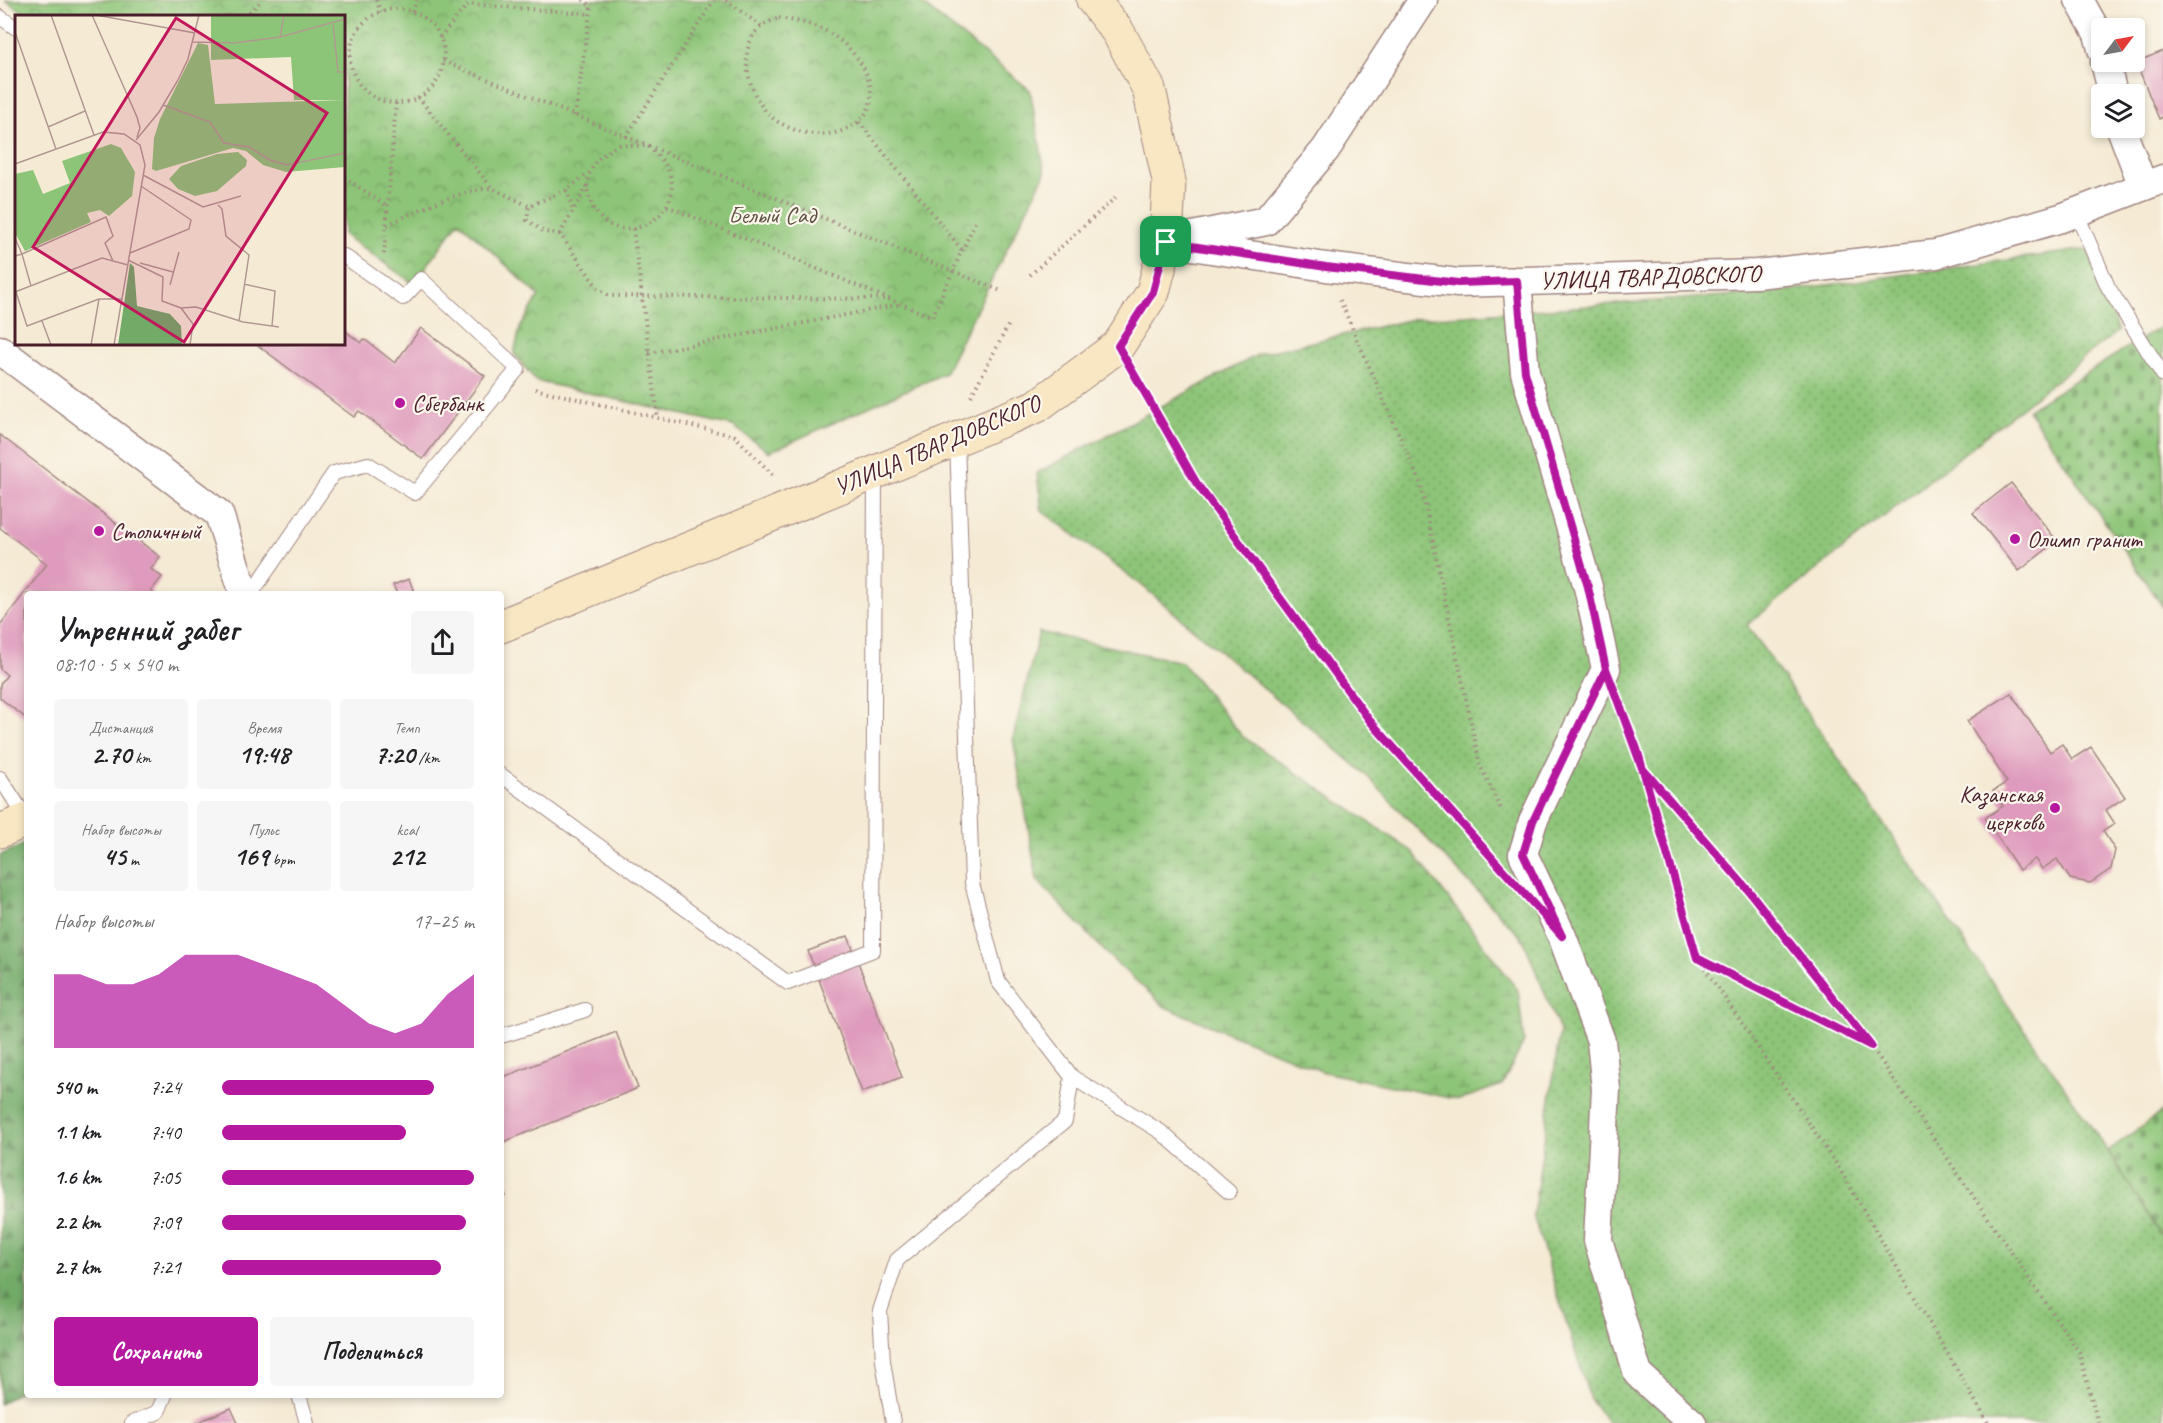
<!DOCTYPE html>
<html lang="ru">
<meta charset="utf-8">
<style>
:root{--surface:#fff;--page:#f6f6f6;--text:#202124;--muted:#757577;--accent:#b5179e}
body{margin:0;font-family:Caveat,sans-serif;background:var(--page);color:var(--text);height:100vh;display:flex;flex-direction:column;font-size:22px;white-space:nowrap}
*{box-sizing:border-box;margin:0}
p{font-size:20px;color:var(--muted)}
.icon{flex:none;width:33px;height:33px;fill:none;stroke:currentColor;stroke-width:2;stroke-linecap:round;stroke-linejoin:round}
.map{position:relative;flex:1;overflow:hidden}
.drawer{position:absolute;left:24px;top:591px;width:480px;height:807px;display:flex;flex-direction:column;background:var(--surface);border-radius:6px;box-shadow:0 3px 9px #0003}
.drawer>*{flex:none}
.needle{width:39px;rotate:58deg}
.buttons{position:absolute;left:2091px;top:18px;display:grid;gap:12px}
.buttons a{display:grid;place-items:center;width:54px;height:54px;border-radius:6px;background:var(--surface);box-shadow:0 3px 9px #0003;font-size:30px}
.pin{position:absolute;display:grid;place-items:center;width:51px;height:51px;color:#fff;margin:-26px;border-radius:12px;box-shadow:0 3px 9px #0006}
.round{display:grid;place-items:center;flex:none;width:63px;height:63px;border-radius:6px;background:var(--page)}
.head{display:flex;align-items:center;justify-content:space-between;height:102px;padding:0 30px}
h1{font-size:33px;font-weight:800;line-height:45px}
.figures{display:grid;grid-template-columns:repeat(3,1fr);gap:9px;height:102px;padding:6px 30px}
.figures div{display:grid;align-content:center;border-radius:6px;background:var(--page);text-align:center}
.figures b{font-size:26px;font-weight:800}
.figures small{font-size:16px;font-weight:400}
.figures p{font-size:16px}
.chart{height:168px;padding:12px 30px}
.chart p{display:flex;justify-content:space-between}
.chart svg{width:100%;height:108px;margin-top:6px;fill:var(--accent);opacity:.7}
.primary-button{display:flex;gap:12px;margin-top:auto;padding:12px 30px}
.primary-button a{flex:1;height:69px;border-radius:6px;background:var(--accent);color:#fff;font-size:24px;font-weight:800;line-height:69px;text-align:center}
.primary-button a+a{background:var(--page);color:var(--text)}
ul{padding:0 30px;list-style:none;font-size:20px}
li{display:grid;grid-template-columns:96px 72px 1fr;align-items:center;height:45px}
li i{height:15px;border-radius:8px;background:var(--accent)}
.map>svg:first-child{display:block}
.grass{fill:url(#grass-dots);stroke:#6c7252;stroke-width:1.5}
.forest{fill:url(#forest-firs);stroke:#5e644a;stroke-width:1.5}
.wetland{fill:url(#wetland-marsh);stroke:#6c7252;stroke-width:1.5}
.cemetery{fill:url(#cemetery-stones);stroke:#6c7252;stroke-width:1.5}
.park{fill:url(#park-crowns);stroke:#6c7252;stroke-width:1.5}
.building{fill:#df9bbd}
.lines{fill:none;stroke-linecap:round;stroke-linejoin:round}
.lane-casing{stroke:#a08580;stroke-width:16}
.street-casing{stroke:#a08580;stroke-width:31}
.secondary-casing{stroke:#a08580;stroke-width:35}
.path{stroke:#a08580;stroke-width:4;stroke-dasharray:1.5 4.5;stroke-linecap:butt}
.lane{stroke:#fff;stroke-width:14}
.street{stroke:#fff;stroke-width:28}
.secondary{stroke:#f9e7c3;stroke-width:33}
.route-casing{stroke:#fff;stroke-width:12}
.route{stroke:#b5179e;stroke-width:8}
.poi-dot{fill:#b5179e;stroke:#fbf7ec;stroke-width:2}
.labels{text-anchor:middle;stroke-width:4.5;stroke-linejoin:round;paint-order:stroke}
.park-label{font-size:24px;fill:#5e5142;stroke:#fbf7ec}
.street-label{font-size:24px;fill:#4a1f2b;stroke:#fbf7ec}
.poi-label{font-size:24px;fill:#4a1f2b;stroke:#fbf7ec;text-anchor:start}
.inset-road{fill:none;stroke:#b19991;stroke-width:1.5}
.view{fill:#c2185b;fill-opacity:0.15;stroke:#c2185b;stroke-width:3}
.inset-edge{fill:none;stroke:#4a1f2b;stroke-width:3}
</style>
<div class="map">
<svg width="2163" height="1423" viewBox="0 0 2163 1423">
<defs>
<pattern id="grass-dots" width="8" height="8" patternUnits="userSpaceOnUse" patternTransform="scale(1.5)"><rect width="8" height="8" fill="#8dc578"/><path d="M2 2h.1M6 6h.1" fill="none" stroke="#759f63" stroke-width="1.8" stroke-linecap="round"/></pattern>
<pattern id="forest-firs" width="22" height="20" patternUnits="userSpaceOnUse" patternTransform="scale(1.5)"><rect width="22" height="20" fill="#72aa68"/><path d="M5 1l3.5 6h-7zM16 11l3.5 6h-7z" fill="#608a56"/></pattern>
<pattern id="wetland-marsh" width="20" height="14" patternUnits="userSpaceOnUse" patternTransform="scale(1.5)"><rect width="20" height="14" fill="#8dc578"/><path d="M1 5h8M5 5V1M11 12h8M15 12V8" fill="none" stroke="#759f63"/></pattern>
<pattern id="cemetery-stones" width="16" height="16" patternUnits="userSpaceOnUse" patternTransform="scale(1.5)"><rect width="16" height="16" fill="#8dc578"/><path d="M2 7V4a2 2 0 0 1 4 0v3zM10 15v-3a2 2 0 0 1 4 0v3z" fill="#759f63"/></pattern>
<pattern id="park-crowns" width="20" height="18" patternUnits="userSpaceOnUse" patternTransform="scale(1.5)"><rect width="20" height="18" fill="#8dc578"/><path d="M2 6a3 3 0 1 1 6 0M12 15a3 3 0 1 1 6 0" fill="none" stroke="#759f63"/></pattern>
</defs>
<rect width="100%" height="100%" fill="#fbf7ec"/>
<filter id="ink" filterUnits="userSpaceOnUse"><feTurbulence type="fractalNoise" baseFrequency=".0167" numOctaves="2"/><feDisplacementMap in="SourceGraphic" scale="12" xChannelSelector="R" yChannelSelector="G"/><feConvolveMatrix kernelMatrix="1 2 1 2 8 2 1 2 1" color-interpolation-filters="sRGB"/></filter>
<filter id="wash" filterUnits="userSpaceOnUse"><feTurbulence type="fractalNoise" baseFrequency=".008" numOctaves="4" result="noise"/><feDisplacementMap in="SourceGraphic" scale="24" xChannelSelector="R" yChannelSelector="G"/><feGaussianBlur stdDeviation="1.35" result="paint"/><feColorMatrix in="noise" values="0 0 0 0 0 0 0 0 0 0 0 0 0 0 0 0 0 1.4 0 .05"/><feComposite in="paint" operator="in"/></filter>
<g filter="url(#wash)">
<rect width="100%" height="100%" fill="#f5ebd5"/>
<!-- grass -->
<path class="grass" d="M2087 249 2118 331 1747 625 2108 1151 2163 1238V1423H1608L1590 1399 1533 1215 1560 1031 1523 939 1364 773 1140 584 1042 511 1037 473 1259 354 1413 319 1777 292Z"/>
<!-- forest -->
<path class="forest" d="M27 843V1386L0 1404V855Z"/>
<!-- wetland -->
<path class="wetland" d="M1039 632 1182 662 1242 736 1413 852 1518 990 1524 1042 1502 1085 1459 1100 1324 1072 1165 1007 1112 959 1037 880 1013 738Z"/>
<!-- cemetery -->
<path class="cemetery" d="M2163 325V607L2028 410Z
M2163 1111V1238L2108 1151Z"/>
<!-- park -->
<path class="park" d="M5 0H917L1030 90 1045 173 945 373 769 452 733 426 536 381 514 354 520 328 539 296 459 221 414 284 344 235V16H29Z"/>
<g id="blocks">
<!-- building -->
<path class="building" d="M2163 51V117L2159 119 2136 62Z
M421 328 485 376 423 459 359 411 354 417 256 344H344V330L361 343 364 339 395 363Z
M0 435 160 557 151 569 162 577 151 591 154 594H27V719L0 698V684L7 675 0 669V625L47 564 0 528Z
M2011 483 2057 541 2019 571 1973 513Z
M409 579 415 594H397L393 585Z
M2011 693 2050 752 2062 744 2072 759 2091 747 2125 797 2106 810 2115 824 2103 831 2115 850 2111 869 2090 883 2070 879 2057 859 2042 869 2035 859 2019 870 1985 818 2003 806 1993 791 2007 782 1967 721Z
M848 936 902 1077 862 1092 808 951Z
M616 1032 638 1088 501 1143V1078Z
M501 1184 506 1196 501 1198Z
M231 1408 238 1423H196Z"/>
</g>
</g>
<g filter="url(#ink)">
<use href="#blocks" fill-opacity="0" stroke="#a08580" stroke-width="1.5"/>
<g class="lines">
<!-- lane casing -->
<g class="lane-casing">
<path id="lane" d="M0 17 16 28
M2076 212 2108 287 2163 375
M957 441 972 883 998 981 1072 1077 1161 1132 1229 1192
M251 594 334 473 368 464 415 493 518 369 421 279 403 298 344 256
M501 775 788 983 873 950 875 474
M0 778 27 819
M501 1036 585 1010
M299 1395 307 1423
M132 1423 158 1412 165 1395
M893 1423 883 1361 880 1311 897 1260 1065 1121 1072 1077"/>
</g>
<!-- street casing -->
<g class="street-casing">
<path id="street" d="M2079 0 2098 34 2102 49
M2105 62 2113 94
M2121 128 2143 186
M1183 238 1266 221 1326 149 1423 0
M1166 242 1326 267 1458 283 1756 274 1936 254 2061 218 2163 179
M1517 281 1525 372 1588 587 1606 669 1533 821 1523 854 1562 936 1601 1041 1606 1089 1598 1240 1638 1374 1692 1423
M0 350 219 514 244 594"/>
</g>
<!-- secondary casing -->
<g class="secondary-casing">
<path id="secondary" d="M501 626 1037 406 1118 346 1153 292 1166 242 1169 181 1149 89 1118 32 1093 0
M0 831 27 820"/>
</g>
<!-- path -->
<path class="path" d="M376 0 381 12
M726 0 761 26
M350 56a47 47 0 1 1 94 0a47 47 0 1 1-94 0Z
M412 12 417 0
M245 16 262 0
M779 18C796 21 816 24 831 34 866 55 894 110 844 130 822 139 793 133 774 119 752 102 738 60 753 36 758 26 769 22 779 18Z
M440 38 468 4 590 14
M344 52 350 51
M443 61 1001 291
M418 97 492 188 529 206
M575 116 591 6 583 0
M859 122 962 250
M626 137 714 0
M619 145 648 146C654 152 662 159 666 166 693 214 618 256 593 207 589 199 586 190 588 181 591 162 603 153 619 145Z
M344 177 388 207
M587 186 560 234 598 288 610 296 890 299
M567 190 572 209
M667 206 932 317 975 222
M387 225C422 209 453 192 492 188
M633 229 658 418
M560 234 544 232 527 220 529 206 567 190 589 172
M384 254 396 103
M1030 275 1116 197
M1340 300 1421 485 1480 765 1502 811
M649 353 902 304
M1135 375 1197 484 1370 721 1491 858
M535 389 735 436 774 476
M971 396 1010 322
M1622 712 1637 749 1697 958 1871 1046 2079 1352 2098 1423
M1645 771 1747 889 1869 1043
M1698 958 1839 1168 1988 1423"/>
<!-- lane -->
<use href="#lane" class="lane"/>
<!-- street -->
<use href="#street" class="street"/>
<!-- secondary -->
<use href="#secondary" class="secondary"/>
</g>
</g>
<g class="lines" filter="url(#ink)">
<!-- route casing -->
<g class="route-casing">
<path id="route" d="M1166 242 1153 292 1118 346 1197 484 1370 721 1562 936 1523 854 1533 821 1606 669 1642 768 1748 890 1871 1046 1697 958 1637 749 1606 669 1588 587 1525 372 1517 281 1458 283 1326 267 1166 242"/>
</g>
<!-- route -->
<use href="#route" class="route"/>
</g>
<!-- markers -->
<g class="poi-dot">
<circle cx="400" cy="403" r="6"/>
<circle cx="99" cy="531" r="6"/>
<circle cx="2015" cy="539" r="6"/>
<circle cx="2055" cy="808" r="6"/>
</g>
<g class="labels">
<!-- park labels -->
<g class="park-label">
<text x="772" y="223">Белый Сад</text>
</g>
<!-- street labels -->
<g class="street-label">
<text transform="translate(1650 277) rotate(-2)" y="8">УЛИЦА ТВАРДОВСКОГО</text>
<text transform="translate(937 445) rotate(-23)" y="8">УЛИЦА ТВАРДОВСКОГО</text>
</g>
<!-- poi labels -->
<g class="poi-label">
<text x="412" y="411">Сбербанк</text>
<text x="111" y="539">Столичный</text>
<text x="2027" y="547">Олимп гранит</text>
<text x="2043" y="802" text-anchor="end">Казанская<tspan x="2043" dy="28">церковь</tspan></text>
</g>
</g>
<!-- overview -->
<g transform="translate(15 15)">
<rect width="330" height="330" fill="#f5ebd5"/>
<path d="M183 28 193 30 200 89 330 85V152L271 157 248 150 231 136 218 133 141 156 137 154 139 123 145 104Z" fill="#8dc578"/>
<path d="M115 248 119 252 122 291 155 299 166 311 167 330H103Z" fill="#72aa68"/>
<path d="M223 137 232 145 231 151 202 176 180 181 163 174 154 164 166 151 202 139Z" fill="#8dc578"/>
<path d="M196 0H330V85H279L276 42 196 45Z" fill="#8dc578"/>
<path d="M96 129 106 133 120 157 117 181 94 201 85 195 72 198 76 207 10 236 0 218V159L18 155 28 179 55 168 47 146Z" fill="#8dc578"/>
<path class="inset-road" d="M36 0 79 120M77 0 122 102 125 113 122 122M81 0 180 18M318 9 323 57H330M0 17 41 134M265 22 269 0M178 27 219 28 265 22 330 4M148 90 195 107 209 128 234 132 255 145 272 150 330 138M33 112 70 96M121 125 144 97 163 65 173 44 184 0M0 149 88 117 109 119 125 130 130 150 99 330M128 160 188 192 226 181M203 190 207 194 211 221 234 240 224 306M0 223 7 239 91 202 98 221 90 228 98 246M115 238 174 214 176 205 126 171M0 241 7 239 16 271M113 245 148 262 147 286 166 293 178 309 175 330M125 248 158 257M229 269 260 276 257 311M155 270 164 237M0 277 87 243 113 250M1 277 12 311 84 284M166 293 181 292 228 307 264 312M27 306 36 330M76 330 84 284H107"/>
<path class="view" d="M161 3 312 98 169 327 18 232Z"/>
<rect width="330" height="330" class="inset-edge"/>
</g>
</svg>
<div class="buttons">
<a><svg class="needle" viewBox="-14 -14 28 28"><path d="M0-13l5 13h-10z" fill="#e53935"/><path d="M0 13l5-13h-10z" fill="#757577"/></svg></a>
<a><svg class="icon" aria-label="layers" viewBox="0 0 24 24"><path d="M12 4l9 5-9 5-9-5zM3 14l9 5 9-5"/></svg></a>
</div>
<div class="pin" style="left:1166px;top:242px;background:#1e9e55"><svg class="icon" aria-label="arrive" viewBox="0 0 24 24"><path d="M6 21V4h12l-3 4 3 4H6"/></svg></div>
<section class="drawer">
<div class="head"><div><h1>Утренний забег</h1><p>08:10 · 5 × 540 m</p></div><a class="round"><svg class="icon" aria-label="share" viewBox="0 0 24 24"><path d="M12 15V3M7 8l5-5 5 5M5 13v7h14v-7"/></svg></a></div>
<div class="figures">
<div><p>Дистанция</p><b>2.70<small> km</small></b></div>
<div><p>Время</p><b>19:48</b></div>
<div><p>Темп</p><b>7:20<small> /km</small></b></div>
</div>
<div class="figures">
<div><p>Набор высоты</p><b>45<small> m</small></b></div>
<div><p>Пульс</p><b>169<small> bpm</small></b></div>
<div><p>kcal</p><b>212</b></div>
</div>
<div class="chart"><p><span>Набор высоты</span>17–25 m</p>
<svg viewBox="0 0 160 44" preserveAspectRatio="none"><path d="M0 44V14L10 14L20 18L30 18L40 14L50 6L60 6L70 6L80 10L90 14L100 18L110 26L120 34L130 38L140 34L150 22L160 14V44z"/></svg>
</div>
<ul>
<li><b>540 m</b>7:24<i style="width:84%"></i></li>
<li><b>1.1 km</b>7:40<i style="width:73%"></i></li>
<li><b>1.6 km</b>7:05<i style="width:100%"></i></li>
<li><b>2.2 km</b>7:09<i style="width:97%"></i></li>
<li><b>2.7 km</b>7:21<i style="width:87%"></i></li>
</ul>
<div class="primary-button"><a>Сохранить</a><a>Поделиться</a></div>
</section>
</div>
